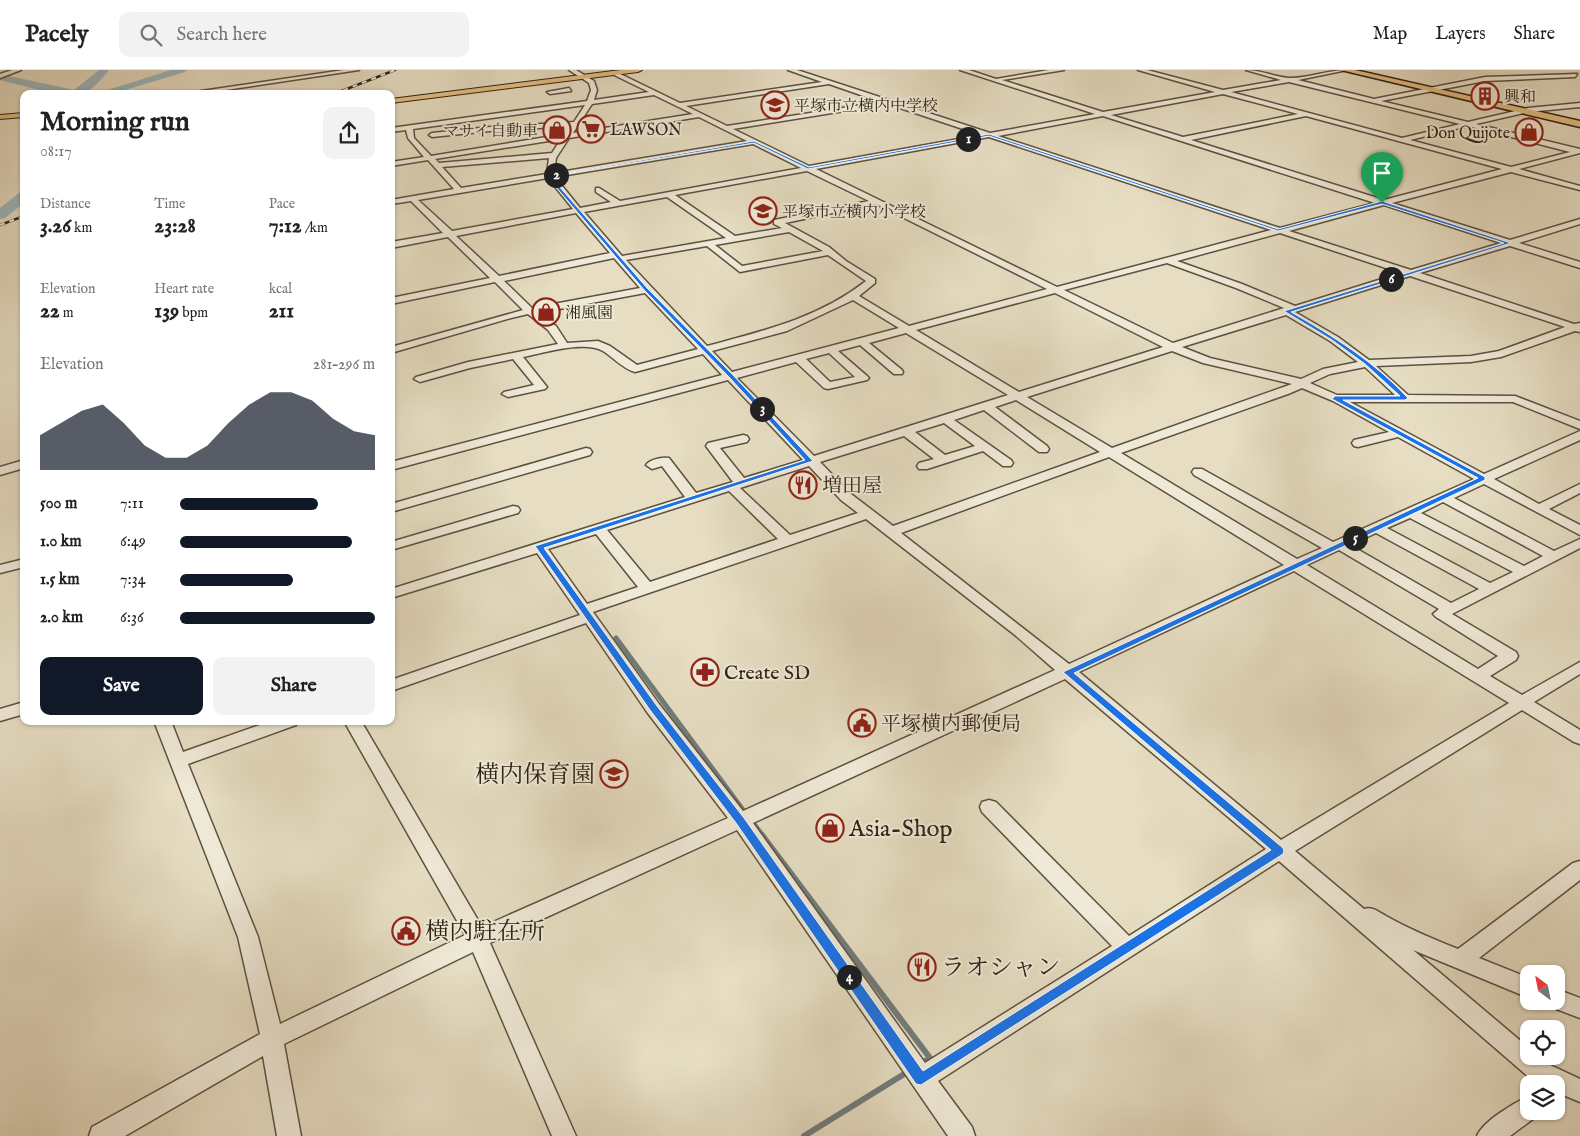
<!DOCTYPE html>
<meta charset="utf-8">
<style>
:root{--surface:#fff;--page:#f2f2f2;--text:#222;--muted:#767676;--line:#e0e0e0;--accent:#111827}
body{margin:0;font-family:"IM FELL English","Noto Serif JP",serif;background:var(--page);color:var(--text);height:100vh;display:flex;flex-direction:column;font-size:19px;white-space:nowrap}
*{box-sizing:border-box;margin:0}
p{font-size:16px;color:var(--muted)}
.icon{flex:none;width:28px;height:28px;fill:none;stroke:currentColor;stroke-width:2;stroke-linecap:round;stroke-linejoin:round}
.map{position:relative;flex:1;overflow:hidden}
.side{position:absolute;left:20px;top:20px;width:375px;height:635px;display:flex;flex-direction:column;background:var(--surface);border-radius:10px;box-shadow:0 1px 4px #0004}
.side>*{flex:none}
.needle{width:32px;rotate:328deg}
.controls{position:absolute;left:1520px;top:895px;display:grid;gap:10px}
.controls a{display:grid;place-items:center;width:45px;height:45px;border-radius:10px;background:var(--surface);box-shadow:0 1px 4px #0004;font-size:25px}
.pin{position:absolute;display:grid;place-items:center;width:42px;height:42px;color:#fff;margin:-51px -21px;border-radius:50% 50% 50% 0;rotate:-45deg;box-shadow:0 0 5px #0007}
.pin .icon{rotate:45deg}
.km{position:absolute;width:25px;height:25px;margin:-12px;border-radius:50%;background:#222;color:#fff;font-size:14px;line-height:25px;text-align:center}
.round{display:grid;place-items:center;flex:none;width:52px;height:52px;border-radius:10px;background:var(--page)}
.summary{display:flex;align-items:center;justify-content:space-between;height:85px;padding:0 20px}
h1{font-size:28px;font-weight:700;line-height:38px}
.stats{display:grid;grid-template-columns:repeat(3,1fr);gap:8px;height:85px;padding:5px 20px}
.stats div{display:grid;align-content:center}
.stats b{font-size:21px;font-weight:700}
.stats small{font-size:14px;font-weight:400}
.stats p{font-size:14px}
.chart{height:140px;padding:10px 20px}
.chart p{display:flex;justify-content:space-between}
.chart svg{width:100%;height:90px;margin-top:5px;fill:var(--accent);opacity:.7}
.action{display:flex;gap:10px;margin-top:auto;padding:10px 20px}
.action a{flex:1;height:58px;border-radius:10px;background:var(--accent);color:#fff;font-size:20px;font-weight:700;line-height:58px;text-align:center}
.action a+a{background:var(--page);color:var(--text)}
ul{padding:0 20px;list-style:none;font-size:16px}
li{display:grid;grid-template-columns:80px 60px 1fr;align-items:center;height:38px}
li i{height:12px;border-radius:6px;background:var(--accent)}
header{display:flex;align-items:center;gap:30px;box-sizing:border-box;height:70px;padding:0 25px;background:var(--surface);border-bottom:1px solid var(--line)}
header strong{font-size:24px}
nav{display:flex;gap:28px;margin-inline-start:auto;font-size:18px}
.search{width:350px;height:45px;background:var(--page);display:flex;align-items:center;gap:12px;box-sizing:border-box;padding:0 18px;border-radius:10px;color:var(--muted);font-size:19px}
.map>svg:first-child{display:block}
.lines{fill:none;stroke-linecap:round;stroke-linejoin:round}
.stream-far1{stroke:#707c7b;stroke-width:5}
.stream{stroke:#707c7b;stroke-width:6}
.river{fill:#9cb8bf;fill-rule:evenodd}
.minor-casing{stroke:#5c5240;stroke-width:3}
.major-casing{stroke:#2e2314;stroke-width:2}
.highway-casing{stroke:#2e2314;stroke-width:3}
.minor{fill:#efe9d7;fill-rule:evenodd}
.major{fill:#e3be81;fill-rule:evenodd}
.highway{fill:#e3be81;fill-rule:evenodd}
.rail-casing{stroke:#2e2314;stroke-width:2.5}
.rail{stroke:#efe9d7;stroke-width:2;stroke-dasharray:5;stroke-linecap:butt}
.route{fill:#1a73e8;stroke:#fff;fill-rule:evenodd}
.labels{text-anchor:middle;stroke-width:4;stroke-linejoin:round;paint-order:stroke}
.far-poi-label{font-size:16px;fill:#2e2314;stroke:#efe9d7;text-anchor:start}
.poi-label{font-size:20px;fill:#2e2314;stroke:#efe9d7;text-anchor:start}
.near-poi-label{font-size:24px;fill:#2e2314;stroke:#efe9d7;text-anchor:start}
</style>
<header>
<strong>Pacely</strong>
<div class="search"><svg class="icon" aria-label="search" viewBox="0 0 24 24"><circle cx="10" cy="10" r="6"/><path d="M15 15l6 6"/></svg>Search here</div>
<nav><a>Map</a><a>Layers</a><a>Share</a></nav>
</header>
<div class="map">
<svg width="1580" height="1066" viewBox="0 0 1580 1066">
<rect width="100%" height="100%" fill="#e6ddc2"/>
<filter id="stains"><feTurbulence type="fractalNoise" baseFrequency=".004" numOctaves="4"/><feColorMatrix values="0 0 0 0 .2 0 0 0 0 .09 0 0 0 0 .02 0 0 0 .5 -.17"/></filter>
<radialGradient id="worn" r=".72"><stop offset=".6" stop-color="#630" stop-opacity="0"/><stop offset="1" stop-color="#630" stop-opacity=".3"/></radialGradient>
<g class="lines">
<!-- stream-far1 -->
<path class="stream-far1" d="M616 568 746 744
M754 754 763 766"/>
<!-- stream -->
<path class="stream" d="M762 765 930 988 920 994
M804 1066 909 1001"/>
<!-- river -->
<path class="river" d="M99 0H109C103 8 92 21 82 24 66 29 18 14 0 10V4L74 20Z
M171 0H187L185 2 112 24H95Z
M24 122V133L5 148 0 149V138L19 123Z"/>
<!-- minor casing -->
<g class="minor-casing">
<path id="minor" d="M12 0H21L0 8V4Z
M344 0H359L199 24H181Z
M569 0H576L594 11 597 20 594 30 649 22 612 4 614 1 680 33 822 12 788 0H797L990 63 1095 44 960 0H969L996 9 1049 0H1064L1002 10 1103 42 1215 22 1138 0H1147L1223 20 1281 10 1246 0C1261 0 1274 7 1289 8 1305 9 1328 0 1347 0L1298 10 1374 29 1485 7 1577 4 1575 7 1485 11 1381 31 1468 52 1528 38 1580 33V37L1528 42 1476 54 1580 79V83L1519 99 1580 116V120L1511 102 1392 133 1510 170 1580 149V154L1519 173 1580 192V198L1510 176 1420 203 1574 254 1580 253V262L1575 261 1501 287 1471 292 1376 296 1408 325 1515 326 1580 351V359L1513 332H1350L1484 404 1580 361V370L1494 409 1539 434 1580 414V423L1549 439 1580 455V465L1484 414 1454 428 1554 481 1580 469V478L1452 544 1516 582 1518 586 1516 590 1490 606 1522 625 1580 592V604L1534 632 1580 660V674L1574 672 1522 640 1295 781 1364 839C1372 836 1379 842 1386 846 1409 859 1433 869 1458 879L1573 793 1580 791V810L1479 888 1529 908V928L1413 880 1529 978V986H1539L1548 994 1580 1009V1032L1556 1022V1014H1540L1532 1010 1279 791 938 1011 972 1057 975 1066H948L737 760 490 873 576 1066H552L473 882 284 974 301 1066H277L263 986 125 1066H89L92 1057 260 964 238 867 154 651H171L183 682 271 651H298L296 655 188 694 258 867 280 954 465 865 344 651H361L482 857 728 748 647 642 586 553 391 621V610L580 545 537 483 391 528V519L685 427 662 396 652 399 646 395C650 389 663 387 669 388L696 423 733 412 706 376 708 373 743 365 747 366 749 369 747 372 720 378 744 408 803 390 728 310 391 400V392L722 305 703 284 635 302C623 299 613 287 603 281 585 270 543 283 523 287L547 317 545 319 508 327 502 324 504 322 534 315 513 289 470 298 420 312 414 309 416 307 468 292 558 274 548 260 528 244 511 248 391 283V277L523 240 495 212 391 234V228L490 208 448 167 391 178V172L443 163 411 131 391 134V130L454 119 428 90 391 96V92L424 87 408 68 406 60 391 62V58L587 31 591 20 589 13ZM1289 12 1460 54 1402 68 1231 22ZM829 14 881 32 727 56 686 36ZM1223 24 1298 44 1183 67 1111 45ZM654 25 693 44 573 63 592 34ZM888 34 981 65 809 96 733 59ZM585 35 574 52 490 57 432 63 429 65 432 67 490 61 571 56 565 64 431 86 414 68 413 59ZM1103 46 1375 133 1280 158 998 66ZM1306 46 1502 99 1384 130 1191 70ZM699 47 747 71 554 103 556 88 569 68ZM1468 56 1570 82 1511 97 1410 70ZM989 67 1271 160 1057 217 816 99ZM561 69 552 83 439 93 435 89ZM753 74 801 98 620 131 599 118H596V122L611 132 580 138 555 107ZM549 88 547 104 461 118 442 97ZM807 101 869 131 774 150V154L782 158 735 166 675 125ZM548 108 573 139 452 161 418 130ZM667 127 726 168 622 186 584 142ZM876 134 1047 219 909 256 859 226 875 213V209L846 191 829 177 785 153ZM1384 135 1501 173 1411 200 1289 161ZM576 143 610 183 499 206 456 166ZM789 162 823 181 742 196 715 175ZM1280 163 1401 203 1295 236 1242 214 1177 191ZM707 176 740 202 828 185 866 211C819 248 763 261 707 276L626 190ZM614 188 640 218 532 238 504 211ZM1167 193 1236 218 1284 238 1173 273 1064 220ZM1410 206 1565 257 1499 281 1471 286 1369 290 1338 267 1295 242ZM645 223 698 279 637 295 610 276 598 271 567 273 556 256 538 243ZM1055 223 1163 277 1019 322 916 260ZM853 230 899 258 732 302 712 281 787 261ZM1286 245 1330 271 1358 292 1323 299 1301 309 1210 288 1182 277ZM906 263 1008 325 814 386 737 308 796 292 824 318 828 319 867 310 869 308 867 306 838 281 860 275 894 304H902L903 302 902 300 869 273ZM1172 281 1203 293 1292 314 1112 378 1027 327ZM829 283 855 307 830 312 806 289ZM1365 297 1395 325H1337L1310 313 1330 304ZM1302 318 1333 331 1389 362 1354 370 1352 373 1354 376 1358 377 1398 367 1474 409 1333 472 1202 399H1194L1192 402 1194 405 1322 478 1297 489 1121 383 1288 324ZM1016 330 1100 382 893 456 851 424 820 392 904 366 934 389 919 393 917 396 919 399H927L983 381 1003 396H1011L1013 393 1011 390 954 350 984 340 1039 382H1047L1049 379 1047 376 995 337ZM944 353 975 376 945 385 915 362ZM1109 387 1284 495 1069 594 901 463ZM809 396 841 430 858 443 790 465 740 418ZM729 421 778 469 650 512 607 460ZM1443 432 1543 486 1524 496 1421 443ZM1410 448 1513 502 1490 513 1387 458ZM866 449 1015 565 1055 600 743 741 659 634 593 542ZM1376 463 1479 519 1451 533 1350 475ZM596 464 638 517 587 534 548 479ZM1339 480 1439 539 1433 544 1436 547 1498 586 1478 599 1307 495ZM1294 501 1509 633 1281 770 1079 602ZM1065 609 1266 779 1129 866 996 732 989 730 982 732 980 737 982 742 1112 876 925 993 753 753Z
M569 18 571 21 550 24 547 22Z
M586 378 590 379 592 382 590 385 391 442V434Z
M24 390V398L0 405V397Z
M513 436 518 437 520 440 518 443 391 480V472Z
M24 489V497L0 503V495Z
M24 632V644L0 651V639Z
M1556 919 1580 928V948L1548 936 1546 931H1556Z
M1529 1026V1041H1540L1537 1046 1510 1066H1477C1483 1051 1514 1033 1529 1026Z"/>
</g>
<!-- major casing -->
<g class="major-casing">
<path id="major" d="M621 0H642L638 2 391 33V29Z
M24 43V47L0 49V45Z"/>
</g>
<!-- highway casing -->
<g class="highway-casing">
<path id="highway" d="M1341 0H1355L1580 51V57Z"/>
</g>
<!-- minor -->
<use href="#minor" class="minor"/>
<!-- major -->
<use href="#major" class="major"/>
<!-- highway -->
<use href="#highway" class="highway"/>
<!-- rail casing -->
<g class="rail-casing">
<path id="rail" d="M334 24 395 0
M0 155 24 146"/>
</g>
<!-- rail -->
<use href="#rail" class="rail"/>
</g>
<!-- route -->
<path class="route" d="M989 64 1278 159 1382 131 1511 173 1291 242C1333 266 1375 292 1408 328L1405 330H1343L1485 407V410L1074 603 1283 778 1284 781 1283 784 921 1015 916 1014 736 753 650 640 535 476 805 390 729 307 645 221 555 116 549 106 754 71 809 97ZM989 66 1278 161 1382 134 1504 173 1284 241 1332 270 1365 294 1400 326H1335L1332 329 1478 408 1063 602 1271 780 923 1001 744 748 657 636 544 478 813 391 733 305 648 219 558 115 553 106 754 73 808 99Z"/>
<!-- icons -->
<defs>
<g id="building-ring" transform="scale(1.4375)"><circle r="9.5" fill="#efe9d7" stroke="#8f2418" stroke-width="1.5"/><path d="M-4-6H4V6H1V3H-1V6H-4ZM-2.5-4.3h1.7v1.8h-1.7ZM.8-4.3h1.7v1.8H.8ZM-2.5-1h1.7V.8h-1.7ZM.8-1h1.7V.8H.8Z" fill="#8f2418"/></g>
<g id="school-ring" transform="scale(1.4375)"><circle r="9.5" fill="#efe9d7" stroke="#8f2418" stroke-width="1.5"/><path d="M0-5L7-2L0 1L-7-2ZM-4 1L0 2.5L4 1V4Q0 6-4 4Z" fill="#8f2418"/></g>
<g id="supermarket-ring" transform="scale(1.4375)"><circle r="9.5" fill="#efe9d7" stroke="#8f2418" stroke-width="1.5"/><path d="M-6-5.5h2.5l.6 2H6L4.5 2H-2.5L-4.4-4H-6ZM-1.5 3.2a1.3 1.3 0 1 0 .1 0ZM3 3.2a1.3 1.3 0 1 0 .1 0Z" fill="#8f2418"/></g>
<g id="shop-ring" transform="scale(1.4375)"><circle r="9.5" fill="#efe9d7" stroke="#8f2418" stroke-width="1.5"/><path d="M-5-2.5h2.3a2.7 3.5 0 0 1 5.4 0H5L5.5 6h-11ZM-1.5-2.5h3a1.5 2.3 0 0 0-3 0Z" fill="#8f2418"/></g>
<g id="restaurant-ring" transform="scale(1.4375)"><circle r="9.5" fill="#efe9d7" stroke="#8f2418" stroke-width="1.5"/><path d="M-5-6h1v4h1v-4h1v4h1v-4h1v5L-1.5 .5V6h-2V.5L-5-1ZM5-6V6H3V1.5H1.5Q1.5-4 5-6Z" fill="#8f2418"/></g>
<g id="pharmacy-ring" transform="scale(1.4375)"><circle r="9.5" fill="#efe9d7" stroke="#8f2418" stroke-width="1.5"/><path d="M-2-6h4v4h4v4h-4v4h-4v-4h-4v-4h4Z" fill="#8f2418"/></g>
<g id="civic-ring" transform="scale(1.4375)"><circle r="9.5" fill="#efe9d7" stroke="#8f2418" stroke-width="1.5"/><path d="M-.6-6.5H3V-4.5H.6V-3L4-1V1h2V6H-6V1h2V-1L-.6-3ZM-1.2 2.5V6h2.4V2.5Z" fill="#8f2418"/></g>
</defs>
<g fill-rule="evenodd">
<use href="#building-ring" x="1485" y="26"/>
<use href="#school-ring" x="775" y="35"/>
<use href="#supermarket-ring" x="591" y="59"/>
<use href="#shop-ring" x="557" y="60"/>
<use href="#shop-ring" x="1529" y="62"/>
<use href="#school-ring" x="763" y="141"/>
<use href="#shop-ring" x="546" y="242"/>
<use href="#restaurant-ring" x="803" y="415"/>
<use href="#pharmacy-ring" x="705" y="602"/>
<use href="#civic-ring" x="862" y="653"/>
<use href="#school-ring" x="614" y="704"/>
<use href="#shop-ring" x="830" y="758"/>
<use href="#civic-ring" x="406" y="861"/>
<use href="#restaurant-ring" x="922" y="897"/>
</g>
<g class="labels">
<!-- far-poi labels -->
<g class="far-poi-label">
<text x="1504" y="32">興和</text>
<text x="794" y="41">平塚市立横内中学校</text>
<text x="610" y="65">LAWSON</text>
<text x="538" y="66" text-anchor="end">マサイ自動車</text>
<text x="1510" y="68" text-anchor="end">Don Quijote</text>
<text x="782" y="147">平塚市立横内小学校</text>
<text x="565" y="248">湘風園</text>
</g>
<!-- poi labels -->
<g class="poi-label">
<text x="822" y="422">増田屋</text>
<text x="724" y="609">Create SD</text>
<text x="881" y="660">平塚横内郵便局</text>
</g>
<!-- near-poi labels -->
<g class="near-poi-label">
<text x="595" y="712" text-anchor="end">横内保育園</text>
<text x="849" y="766">Asia-Shop</text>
<text x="425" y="869">横内駐在所</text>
<text x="941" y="905">ラオシャン</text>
</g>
</g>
<rect width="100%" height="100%" filter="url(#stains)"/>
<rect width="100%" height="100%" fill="url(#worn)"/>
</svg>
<div class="controls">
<a><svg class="needle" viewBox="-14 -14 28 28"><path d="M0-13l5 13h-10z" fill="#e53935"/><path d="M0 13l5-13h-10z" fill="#767676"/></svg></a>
<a><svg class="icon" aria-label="locate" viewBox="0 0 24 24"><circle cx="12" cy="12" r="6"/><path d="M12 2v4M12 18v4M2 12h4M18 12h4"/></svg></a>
<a><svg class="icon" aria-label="layers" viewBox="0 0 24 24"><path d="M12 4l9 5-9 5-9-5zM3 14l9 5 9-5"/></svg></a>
</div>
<div class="pin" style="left:1382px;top:133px;background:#1e9e55"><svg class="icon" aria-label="arrive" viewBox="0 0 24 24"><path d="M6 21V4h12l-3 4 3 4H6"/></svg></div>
<b class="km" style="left:968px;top:69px">1</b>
<b class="km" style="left:556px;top:105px">2</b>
<b class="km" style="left:762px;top:339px">3</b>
<b class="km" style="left:849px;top:907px">4</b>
<b class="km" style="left:1355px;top:468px">5</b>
<b class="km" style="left:1391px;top:209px">6</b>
<section class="side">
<div class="summary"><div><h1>Morning run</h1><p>08:17</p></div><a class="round"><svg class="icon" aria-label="share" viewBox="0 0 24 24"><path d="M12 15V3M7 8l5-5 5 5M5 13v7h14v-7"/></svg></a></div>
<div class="stats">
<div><p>Distance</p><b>3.26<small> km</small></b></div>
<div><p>Time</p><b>23:28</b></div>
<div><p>Pace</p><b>7:12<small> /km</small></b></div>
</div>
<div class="stats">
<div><p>Elevation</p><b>22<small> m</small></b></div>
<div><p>Heart rate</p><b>139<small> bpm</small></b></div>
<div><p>kcal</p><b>211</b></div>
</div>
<div class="chart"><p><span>Elevation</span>281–296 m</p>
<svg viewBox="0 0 160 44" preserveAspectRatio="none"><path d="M0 44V27L10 21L20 15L30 12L40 21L50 32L60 38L70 38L80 32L90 21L100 12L110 6L120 6L130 10L140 19L150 25L160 27V44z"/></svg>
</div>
<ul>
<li><b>500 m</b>7:11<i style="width:71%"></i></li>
<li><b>1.0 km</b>6:49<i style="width:88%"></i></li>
<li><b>1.5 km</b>7:34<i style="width:58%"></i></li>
<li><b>2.0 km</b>6:36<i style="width:100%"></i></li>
</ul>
<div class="action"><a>Save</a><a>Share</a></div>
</section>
</div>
